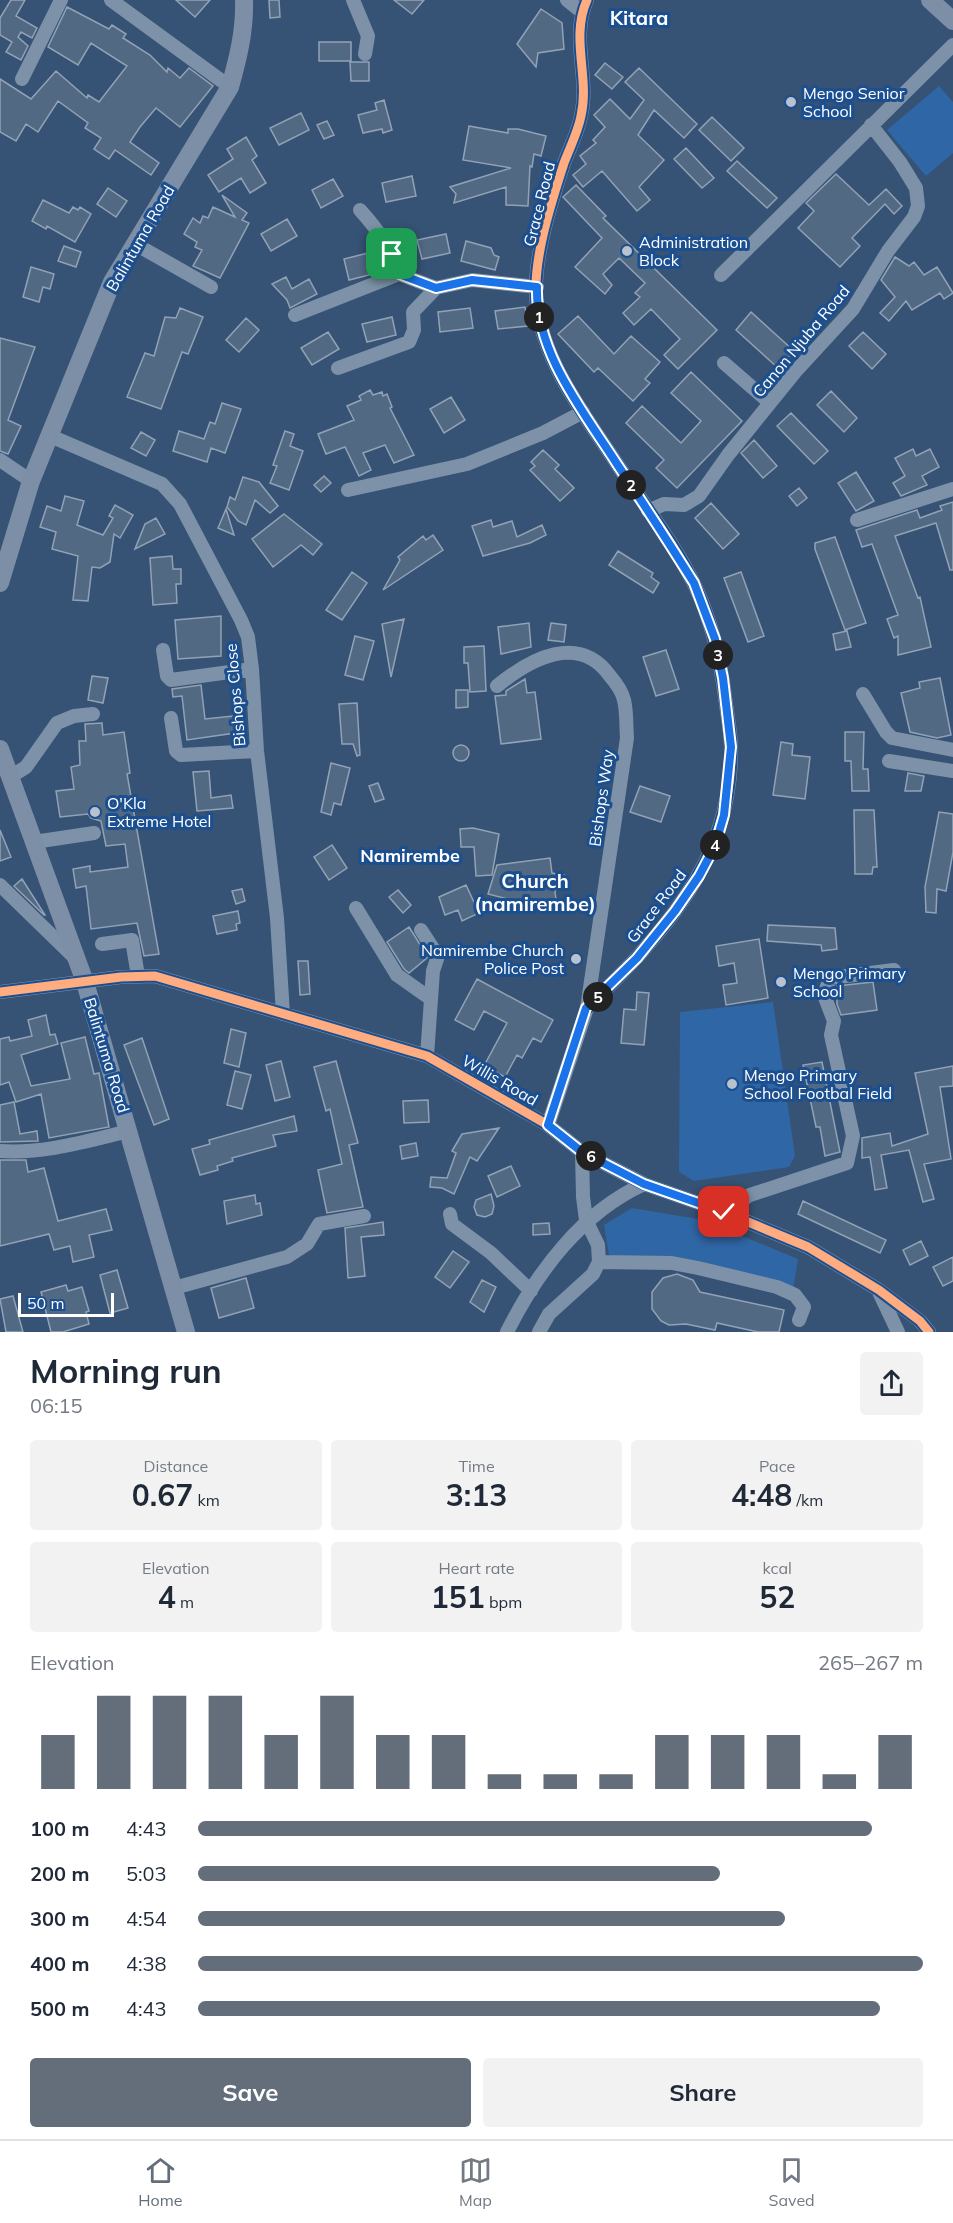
<!DOCTYPE html>
<meta charset="utf-8">
<style>
:root{--surface:#fff;--page:#f2f2f3;--text:#1f2937;--muted:#747a83;--line:#e0e1e3;--accent:#646e7b}
body{margin:0;font-family:Mulish,sans-serif;background:var(--page);color:var(--text);height:100vh;display:flex;flex-direction:column;font-size:22px;white-space:nowrap}
*{box-sizing:border-box;margin:0}
p{font-size:20px;color:var(--muted)}
.icon{flex:none;width:33px;height:33px;fill:none;stroke:currentColor;stroke-width:2;stroke-linecap:round;stroke-linejoin:round}
.map{position:relative;height:1332px;overflow:hidden}
.drawer{display:flex;flex-direction:column;background:var(--surface);flex:1}
.drawer>*{flex:none}
.scale{position:absolute;left:18px;bottom:15px;width:96px;box-sizing:border-box;padding-left:6px;border:3px solid #fff;border-top:0;font-size:16px;line-height:21px;white-space:nowrap;color:#fff;-webkit-text-stroke:4px #1b4f8f;paint-order:stroke}
.pin{position:absolute;display:grid;place-items:center;width:51px;height:51px;color:#fff;margin:-26px;border-radius:12px;box-shadow:0 3px 9px #0006}
.km{position:absolute;width:30px;height:30px;margin:-15px;border-radius:50%;background:#222;color:#fff;font-size:16px;line-height:30px;text-align:center}
.round{display:grid;place-items:center;flex:none;width:63px;height:63px;border-radius:6px;background:var(--page)}
.overview{display:flex;align-items:center;justify-content:space-between;height:102px;padding:0 30px}
h1{font-size:33px;font-weight:700;line-height:45px}
.stats{display:grid;grid-template-columns:repeat(3,1fr);gap:9px;height:102px;padding:6px 30px}
.stats div{display:grid;align-content:center;border-radius:6px;background:var(--page);text-align:center}
.stats b{font-size:30px;font-weight:700}
.stats small{font-size:16px;font-weight:400}
.stats p{font-size:16px}
.chart{height:168px;padding:12px 30px}
.chart p{display:flex;justify-content:space-between}
.chart svg{width:100%;height:108px;margin-top:6px;stroke:var(--accent);stroke-width:6}
.button{display:flex;gap:12px;margin-top:auto;padding:12px 30px}
.button a{flex:1;height:69px;border-radius:6px;background:var(--accent);color:#fff;font-size:24px;font-weight:700;line-height:69px;text-align:center}
.button a+a{background:var(--page);color:var(--text)}
ul{padding:0 30px;list-style:none;font-size:20px}
li{display:grid;grid-template-columns:96px 72px 1fr;align-items:center;height:45px}
li i{height:15px;border-radius:8px;background:var(--accent)}
.dock{display:flex;justify-content:space-around;align-items:center;height:84px;border-top:2px solid var(--line);background:var(--surface);font-size:16px;color:var(--muted)}
.dock a{display:grid;justify-items:center;gap:3px}
.dock .selected{color:var(--accent)}
.map>svg:first-child{display:block}
.green{fill:#2f66a5}
.building{fill:#526984;stroke:#92a2b6;stroke-width:1.5}
.lines{fill:none;stroke-linecap:round;stroke-linejoin:round}
.minor{stroke:#7d92a8;stroke-width:14}
.major{stroke:#7d8ea7;stroke-width:18}
.cycleway-casing{stroke:#1b4f8f;stroke-width:13}
.cycleway{stroke:#ffac80;stroke-width:9}
.route-casing{stroke:#fff;stroke-width:12}
.route{stroke:#1a73e8;stroke-width:8}
.poi-dot{fill:#b9c2ce;stroke:#1b4f8f;stroke-width:2}
.labels{text-anchor:middle;stroke-width:6;stroke-linejoin:round;paint-order:stroke}
.poi-label{font-size:16px;fill:#fff;stroke:#1b4f8f;text-anchor:start}
.street-label{font-size:16px;fill:#fff;stroke:#1b4f8f}
.neighbourhood-label{font-size:18px;font-weight:bold;fill:#fff;stroke:#1b4f8f}
.quarter-label{font-size:20px;font-weight:bold;fill:#fff;stroke:#1b4f8f}
</style>
<div class="map">
<svg width="953" height="1332" viewBox="0 0 953 1332">
<rect width="100%" height="100%" fill="#365274"/>
<!-- green -->
<path class="green" d="M939 86 953 102V153L926 176 887 130Z
M773 1002 795 1156 789 1167 694 1181 679 1172 680 1012Z
M632 1208 704 1220 798 1259 793 1289 609 1255 604 1225Z"/>
<!-- building -->
<path class="building" d="M11 0H25L16 16 37 28 32 38 21 32 18 37 28 46 21 60 6 52 12 42 0 35V18Z
M176 0H210L195 17Z
M269 0H279L280 17 270 18Z
M394 0H424L412 14Z
M67 7 109 29 112 25 126 34 123 38 150 55 167 72 168 68 180 78 189 68 213 86 180 127 156 108 140 127 130 142 159 163 151 175 115 150 109 159 94 149 101 138 85 128 88 123 58 101 38 132 26 124 16 141 0 132V79L31 99 56 71 87 98 88 95 99 102 127 66 91 43 78 65 48 47Z
M541 9 562 23 564 49 538 53 536 67 517 44Z
M319 42H351V61H319Z
M350 62H369V81H351Z
M605 63 623 77 612 89 595 75Z
M639 68 697 124 684 138 654 110 638 135 664 160 639 187 650 200 637 211 602 171 583 187 573 175 586 164 580 156 596 143 593 140 605 127 594 115 610 99 630 119 644 100 625 82Z
M384 100 392 130 383 133 382 129 363 133 358 115 377 110 375 103Z
M301 113 309 130 279 145 270 128Z
M712 117 744 148 731 161 699 130Z
M327 121 334 135 324 139 317 125Z
M469 126 508 133V129H518L546 136 541 156 534 154 532 167 530 166 528 206 506 205V187L454 203 456 194 450 187 511 168 463 160Z
M246 137 257 156 252 160 266 183 250 193 241 178 219 192 208 175 233 159 227 149Z
M686 148 714 178 702 188 674 159Z
M737 161 777 198 767 208 727 171Z
M836 174 869 205 886 189 902 206 894 214 885 204 852 238 860 246 840 267 798 228 814 211 806 203Z
M412 176 416 196 386 202 382 183Z
M333 179 343 196 321 208 312 190Z
M576 185 606 216 603 218 717 330 678 369 664 355 680 339 651 309 634 325 623 313 640 297 635 293 645 283 619 258 603 274 612 285 605 294 575 267 602 238 563 197Z
M108 188 127 201 116 217 97 204Z
M222 195 247 213 242 220 249 223 220 278 193 266 202 250 195 247 197 242 184 234 193 218 200 223 203 216 208 218 213 207 235 217Z
M43 200 69 213 73 207 78 210 80 207 91 214 75 242 47 226 46 229 32 221Z
M287 219 297 236 271 251 261 234Z
M446 234 450 253 422 259 417 240Z
M466 241 491 248 494 255 499 257 495 270 461 261Z
M64 246 81 252 76 267 58 261Z
M372 252 377 273 349 280 344 259Z
M895 257 909 266 914 262 924 275 937 267 953 293 944 299 940 293 912 310 906 301 889 321 880 313 895 297 881 280Z
M31 267 54 274 50 289 43 287 39 302 23 297Z
M286 277 292 289 309 279 317 294 290 308 287 300 272 284Z
M525 307 528 326 498 329 495 311Z
M180 308 203 317 188 354 182 352 161 409 127 397 145 353 154 356 165 317 176 318Z
M470 308 473 328 440 332 438 312Z
M751 312 794 351 778 368 736 330Z
M578 316 614 354 631 336 660 362 645 379 650 383 633 401 598 368 594 372 558 334Z
M392 317 396 335 367 342 362 324Z
M246 318 259 330 239 352 226 340Z
M328 332 339 349 312 365 301 348Z
M863 332 886 354 872 369 849 346Z
M0 338 35 347 8 420 21 426 8 454 0 451Z
M691 372 742 421 677 488 656 468 664 460 626 423 642 406 681 443 701 421 671 393Z
M370 390 373 395 382 392 383 396 387 394 392 407 390 408 414 455 394 463 385 445 363 453 371 470 359 476 345 447 326 454 318 434 354 420 347 406 361 400 359 396Z
M831 391 857 418 844 432 817 405Z
M451 397 465 420 444 433 430 409Z
M222 403 241 409 225 453 211 448 207 462 173 451 179 431 204 439 210 422 215 424Z
M791 413 828 451 814 464 777 426Z
M285 431 294 434 290 446 303 451 289 490 270 483 277 466 273 465Z
M141 432 155 440 146 456 131 448Z
M754 440 777 466 763 478 741 453Z
M913 449 916 456 930 449 939 467 922 476 927 485 901 496 893 483 905 476 895 458Z
M543 450 559 465 555 469 574 488 560 501 530 470 535 466 531 462Z
M856 472 874 501 856 511 838 483Z
M324 476 331 483 321 492 314 485Z
M243 477 259 482 278 506 270 513 255 500 246 525 238 521 227 507 230 497 235 500Z
M799 488 807 498 797 506 789 496Z
M65 496 84 501 77 525 103 535 113 518 109 516 115 505 133 515 120 538 114 534 110 562 100 568 92 567 88 601 73 600 78 556 52 549 56 532 40 527 47 506 61 511Z
M953 502V570H950L936 523 895 536 918 598 920 597 931 647 898 655V636L894 638 887 619 898 615 872 544 862 547 856 530 917 510 920 518 942 510 940 506Z
M711 503 739 534 723 549 695 518Z
M226 509 234 535 218 528Z
M284 514 322 544 313 555 301 545 273 567 252 539Z
M156 518 165 534 135 549 145 524Z
M491 520 493 527 512 521 517 537 542 525 546 535 530 543 483 556 472 526Z
M433 535 443 550 383 590 400 560 398 557 423 536 426 540Z
M835 537 866 623 845 630 815 549V543Z
M618 551 653 573 651 577 659 583 653 593 609 565Z
M172 556 173 569H181V584H176L177 603 153 605 150 558Z
M352 572 367 583 342 620 326 610Z
M741 572 764 636 748 642 724 578Z
M221 616V656L178 659 175 620Z
M404 619 391 677 382 624Z
M529 623 531 647 501 654 498 627Z
M551 623 566 625 564 642 548 640Z
M847 631 851 647 836 650 833 634Z
M355 636 374 641 363 680 345 675Z
M484 646 486 691 470 692 468 663H464V647Z
M666 650 679 689 656 696 643 657Z
M92 676 108 678 103 703 88 700Z
M940 678 951 735 937 738 910 732 901 693 920 688 919 682Z
M525 679 527 693 535 692 541 739 501 744 495 696 506 695V691Z
M201 685 205 719 233 716 235 733 187 740 182 696 173 697 172 689Z
M456 690H468V707L456 708Z
M357 703 360 755 357 756 353 744H342L339 704Z
M102 723 103 735 124 732 130 773 127 774 159 954 144 956 137 923 91 929 86 886 76 888 73 869 90 866V872L128 867 125 844 106 846 101 821 91 818 88 814 60 817 56 791 74 789 71 767 80 765 79 741H86L85 724Z
M845 732H864L863 769H868L869 791H852L851 761H845Z
M781 742 793 744 792 755 810 757 805 799 773 795Z
M453 753a8 8 0 1 1 16 0a8 8 0 1 1-16 0Z
M331 763 350 768 341 805 334 803 331 815 321 812Z
M209 771 211 798 231 795 233 808 197 811 193 772Z
M908 773 924 776 921 791H905Z
M378 783 384 799 375 802 369 786Z
M640 786 670 796 661 822 630 812Z
M854 810H874L877 867H873L872 874H855Z
M939 812 953 814V852L946 891 937 889 936 913 926 912 925 887Z
M473 828 499 834 492 875 476 876 474 847H461L460 829Z
M0 830 11 857 0 861Z
M332 845 347 868 329 880 314 857Z
M550 858 552 873 564 875 555 892 557 906 524 908 523 903 509 906 508 899 488 894 497 865Z
M22 879 45 915H44L14 886Z
M466 885 479 913 462 921 458 910 445 915 439 897Z
M242 889 245 901 236 904 232 891Z
M398 890 411 905 403 913 389 897Z
M238 911 240 923 236 924 237 930 217 934 213 916Z
M768 925 835 928 837 949 822 951 821 945 767 941Z
M409 927 428 957 409 973 404 969 387 942Z
M759 939 768 998 726 1005 723 985 737 983 734 963 719 966 716 946Z
M298 961H308L310 994 300 995Z
M477 979 553 1020 541 1042 533 1038 522 1058 517 1055 505 1077 484 1066 507 1023 484 1011 474 1030 455 1020Z
M873 982 877 1010 841 1015 837 1004V986Z
M637 992 649 993 644 1045 621 1043 624 1009 636 1010Z
M46 1015 50 1035 55 1034 58 1044 21 1055 31 1086 70 1079 61 1043 85 1037 94 1074 99 1073 109 1127 49 1138 41 1094 16 1102 9 1082 0 1085V1039L9 1037 10 1041 32 1036 28 1020Z
M231 1029 246 1033 239 1067 224 1063Z
M142 1038 169 1119 154 1125 124 1045Z
M281 1061 290 1097 275 1101 266 1065Z
M336 1061 358 1143 349 1145 363 1207 327 1213 318 1170 342 1164 330 1109 326 1111 314 1067Z
M822 1062 840 1152 825 1156 820 1127H816L803 1065Z
M953 1066V1086L940 1087 951 1159 924 1164 934 1199 923 1202 909 1150 881 1155 887 1188 875 1190 870 1157 862 1158V1138L890 1133 892 1146 928 1134 915 1073Z
M235 1071 251 1075 242 1109 227 1105Z
M428 1100 429 1122 404 1123 403 1101Z
M14 1102 20 1134 37 1131 38 1141 0 1142V1105Z
M294 1116 297 1131 273 1135 276 1146 232 1158 233 1161 217 1166 218 1170 200 1175 192 1149 210 1144 209 1140Z
M499 1128 477 1161 470 1157 454 1194 442 1188 430 1187 431 1177 447 1178 456 1153 452 1151 462 1134Z
M416 1143 418 1156 402 1159 400 1146Z
M0 1160H26L28 1172 44 1168 58 1221 106 1209 112 1230 89 1235 94 1257 73 1262 70 1246 54 1250 49 1234 0 1246Z
M511 1166 520 1186 497 1197 488 1176Z
M491 1194 494 1206 492 1214 485 1217 477 1215 474 1207 476 1200Z
M255 1195 256 1204 260 1203 262 1215 227 1224 224 1201Z
M803 1201 886 1240 880 1253 798 1214Z
M383 1222 384 1235 361 1237 365 1276 348 1278 345 1228Z
M549 1223 550 1234 533 1235V1224Z
M921 1241 928 1256 910 1265 903 1250Z
M453 1251 469 1262 450 1288 435 1277Z
M953 1257V1281L943 1286 933 1267Z
M117 1270 128 1308 110 1313 100 1275Z
M677 1274 693 1280 700 1292 784 1310 779 1332H758L717 1323 715 1330 686 1324 669 1325 661 1321 652 1309V1292L663 1278Z
M246 1278 254 1308 219 1318 211 1288Z
M482 1280 496 1287 484 1312 470 1302Z
M66 1285 68 1291 82 1287 89 1311 86 1312 89 1324 63 1332H51L41 1292Z
M13 1296 23 1332H6L0 1299Z"/>
<g class="lines">
<!-- minor -->
<path class="minor" d="M111 0 230 87
M353 0 368 36 365 54
M567 0 582 12
M22 79 61 0
M135 244 211 287
M399 274 436 288
M721 275 953 45
M295 315 399 274C391 248 378 230 360 210
M724 363 770 403
M338 368 409 342 414 330 413 312 436 288 472 280 537 287
M48 435 162 484 180 504 241 620 248 637 252 669 257 751 277 918 283 1014
M0 460 31 481
M348 490 467 464 543 433 583 412
M648 511 664 504 684 505 699 496 728 455 795 372 853 309 888 251 914 217 918 206 916 188 900 162 871 125
M857 520 953 489
M163 650 167 676 171 680 252 669
M497 686C530 659 579 632 610 676 616 683 622 691 624 700 627 712 626 726 627 738L587 1008 548 1125
M863 694 886 732 892 738 953 750
M171 718 176 751 181 755 257 751
M889 761 953 771
M10 777 26 767 57 723 74 716 93 714
M34 842 94 833
M0 885 74 957
M356 908 397 975 431 999
M421 930 438 956 433 971 427 1056
M102 944 132 940 138 976
M0 992 121 977 155 976 427 1056 548 1125 582 1152 644 1184 724 1212 808 1247 879 1290 920 1321 929 1332
M587 1008C662 935 733 860 731 748 731 734 728 719 726 704 721 663 713 623 695 586 676 546 647 509 623 473 590 422 544 366 537 305 531 264 551 203 564 163 570 147 578 132 581 116 590 77 570 38 587 0
M0 1151C44 1154 87 1141 129 1131
M724 1212 750 1195 847 1163 853 1136 831 1035 834 1021 824 995 830 978 894 970
M450 1214 452 1224 491 1253 531 1291
M599 1262 672 1263 698 1268 777 1287 795 1295 804 1307 799 1320
M174 1288 287 1257 307 1244 319 1224 364 1216
M879 1292 898 1332
M507 1332C537 1272 582 1212 644 1184
M539 1332 549 1314 593 1274 599 1262 598 1245 586 1220 583 1197 582 1152"/>
<!-- major -->
<path class="major" d="M930 0 953 21
M0 583 31 481 112 282 230 87C238 58 245 31 244 0
M0 749 85 982 186 1332"/>
<!-- cycleway casing -->
<g class="cycleway-casing">
<path id="cycleway" d="M0 992 121 977 155 976 427 1056 548 1125 582 1152 644 1184 724 1212 808 1247 879 1290 920 1321 929 1332
M587 1008C662 935 733 860 731 748 731 734 728 719 726 704 721 663 713 623 695 586 676 546 647 509 623 473 590 422 544 366 537 305 531 264 551 203 564 163 570 147 578 132 581 116 590 77 570 38 587 0"/>
</g>
<!-- cycleway -->
<use href="#cycleway" class="cycleway"/>
</g>
<g class="lines">
<!-- route casing -->
<g class="route-casing">
<path id="route" d="M392 254 399 274 436 288 472 280 537 287C535 352 583 411 617 464 643 503 669 543 694 583L715 639 723 678 731 747 724 815 715 846 699 876 675 911 637 958 586 1008 548 1125 582 1152 644 1184 724 1212"/>
</g>
<!-- route -->
<use href="#route" class="route"/>
</g>
<!-- markers -->
<g class="poi-dot">
<circle cx="791" cy="102" r="6"/>
<circle cx="627" cy="251" r="6"/>
<circle cx="95" cy="812" r="6"/>
<circle cx="576" cy="959" r="6"/>
<circle cx="781" cy="982" r="6"/>
<circle cx="732" cy="1084" r="6"/>
</g>
<g class="labels">
<!-- poi labels -->
<g class="poi-label">
<text x="803" y="99">Mengo Senior<tspan x="803" dy="18">School</tspan></text>
<text x="639" y="248">Administration<tspan x="639" dy="18">Block</tspan></text>
<text x="107" y="809">O'Kla<tspan x="107" dy="18">Extreme Hotel</tspan></text>
<text x="564" y="956" text-anchor="end">Namirembe Church<tspan x="564" dy="18">Police Post</tspan></text>
<text x="793" y="979">Mengo Primary<tspan x="793" dy="18">School</tspan></text>
<text x="744" y="1081">Mengo Primary<tspan x="744" dy="18">School Footbal Field</tspan></text>
</g>
<!-- street labels -->
<g class="street-label">
<text transform="translate(539 204) rotate(-76)" y="6">Grace Road</text>
<text transform="translate(140 238) rotate(-60)" y="6">Balintuma Road</text>
<text transform="translate(801 341) rotate(-50)" y="6">Canon Njuba Road</text>
<text transform="translate(235 695) rotate(-95)" y="6">Bishops Close</text>
<text transform="translate(601 798) rotate(-82)" y="6">Bishops Way</text>
<text transform="translate(656 906) rotate(-53)" y="6">Grace Road</text>
<text transform="translate(107 1055) rotate(73)" y="6">Balintuma Road</text>
<text transform="translate(500 1080) rotate(30)" y="6">Willis Road</text>
</g>
<!-- neighbourhood labels -->
<g class="neighbourhood-label">
<text x="410" y="862">Namirembe</text>
</g>
<!-- quarter labels -->
<g class="quarter-label">
<text x="639" y="25">Kitara</text>
<text x="535" y="888">Church<tspan x="535" dy="23">(namirembe)</tspan></text>
</g>
</g>
</svg>
<div class="scale">50 m</div>
<div class="pin" style="left:392px;top:254px;background:#1e9e55"><svg class="icon" aria-label="arrive" viewBox="0 0 24 24"><path d="M6 21V4h12l-3 4 3 4H6"/></svg></div>
<div class="pin" style="left:724px;top:1212px;background:#d93025"><svg class="icon" aria-label="check" viewBox="0 0 24 24"><path d="M5 12l5 5 9-10"/></svg></div>
<b class="km" style="left:539px;top:317px">1</b>
<b class="km" style="left:631px;top:485px">2</b>
<b class="km" style="left:718px;top:655px">3</b>
<b class="km" style="left:715px;top:845px">4</b>
<b class="km" style="left:598px;top:997px">5</b>
<b class="km" style="left:591px;top:1156px">6</b>
</div>
<section class="drawer">
<div class="overview"><div><h1>Morning run</h1><p>06:15</p></div><a class="round"><svg class="icon" aria-label="share" viewBox="0 0 24 24"><path d="M12 15V3M7 8l5-5 5 5M5 13v7h14v-7"/></svg></a></div>
<div class="stats">
<div><p>Distance</p><b>0.67<small> km</small></b></div>
<div><p>Time</p><b>3:13</b></div>
<div><p>Pace</p><b>4:48<small> /km</small></b></div>
</div>
<div class="stats">
<div><p>Elevation</p><b>4<small> m</small></b></div>
<div><p>Heart rate</p><b>151<small> bpm</small></b></div>
<div><p>kcal</p><b>52</b></div>
</div>
<div class="chart"><p><span>Elevation</span>265–267 m</p>
<svg viewBox="0 0 160 44" preserveAspectRatio="none"><path d="M5 44V22M15 44V6M25 44V6M35 44V6M45 44V22M55 44V6M65 44V22M75 44V22M85 44V38M95 44V38M105 44V38M115 44V22M125 44V22M135 44V22M145 44V38M155 44V22"/></svg>
</div>
<ul>
<li><b>100 m</b>4:43<i style="width:93%"></i></li>
<li><b>200 m</b>5:03<i style="width:72%"></i></li>
<li><b>300 m</b>4:54<i style="width:81%"></i></li>
<li><b>400 m</b>4:38<i style="width:100%"></i></li>
<li><b>500 m</b>4:43<i style="width:94%"></i></li>
</ul>
<div class="button"><a>Save</a><a>Share</a></div>
</section>
<nav class="dock">
<a class="selected"><svg class="icon" aria-label="home" viewBox="0 0 24 24"><path d="M3 11l9-7 9 7M6 9v11h12V9"/></svg>Home</a>
<a><svg class="icon" aria-label="map" viewBox="0 0 24 24"><path d="M3 6l6-2 6 2 6-2v14l-6 2-6-2-6 2zM9 4v14M15 6v14"/></svg>Map</a>
<a><svg class="icon" aria-label="saved" viewBox="0 0 24 24"><path d="M7 4h10v16l-5-4-5 4z"/></svg>Saved</a>
</nav>
